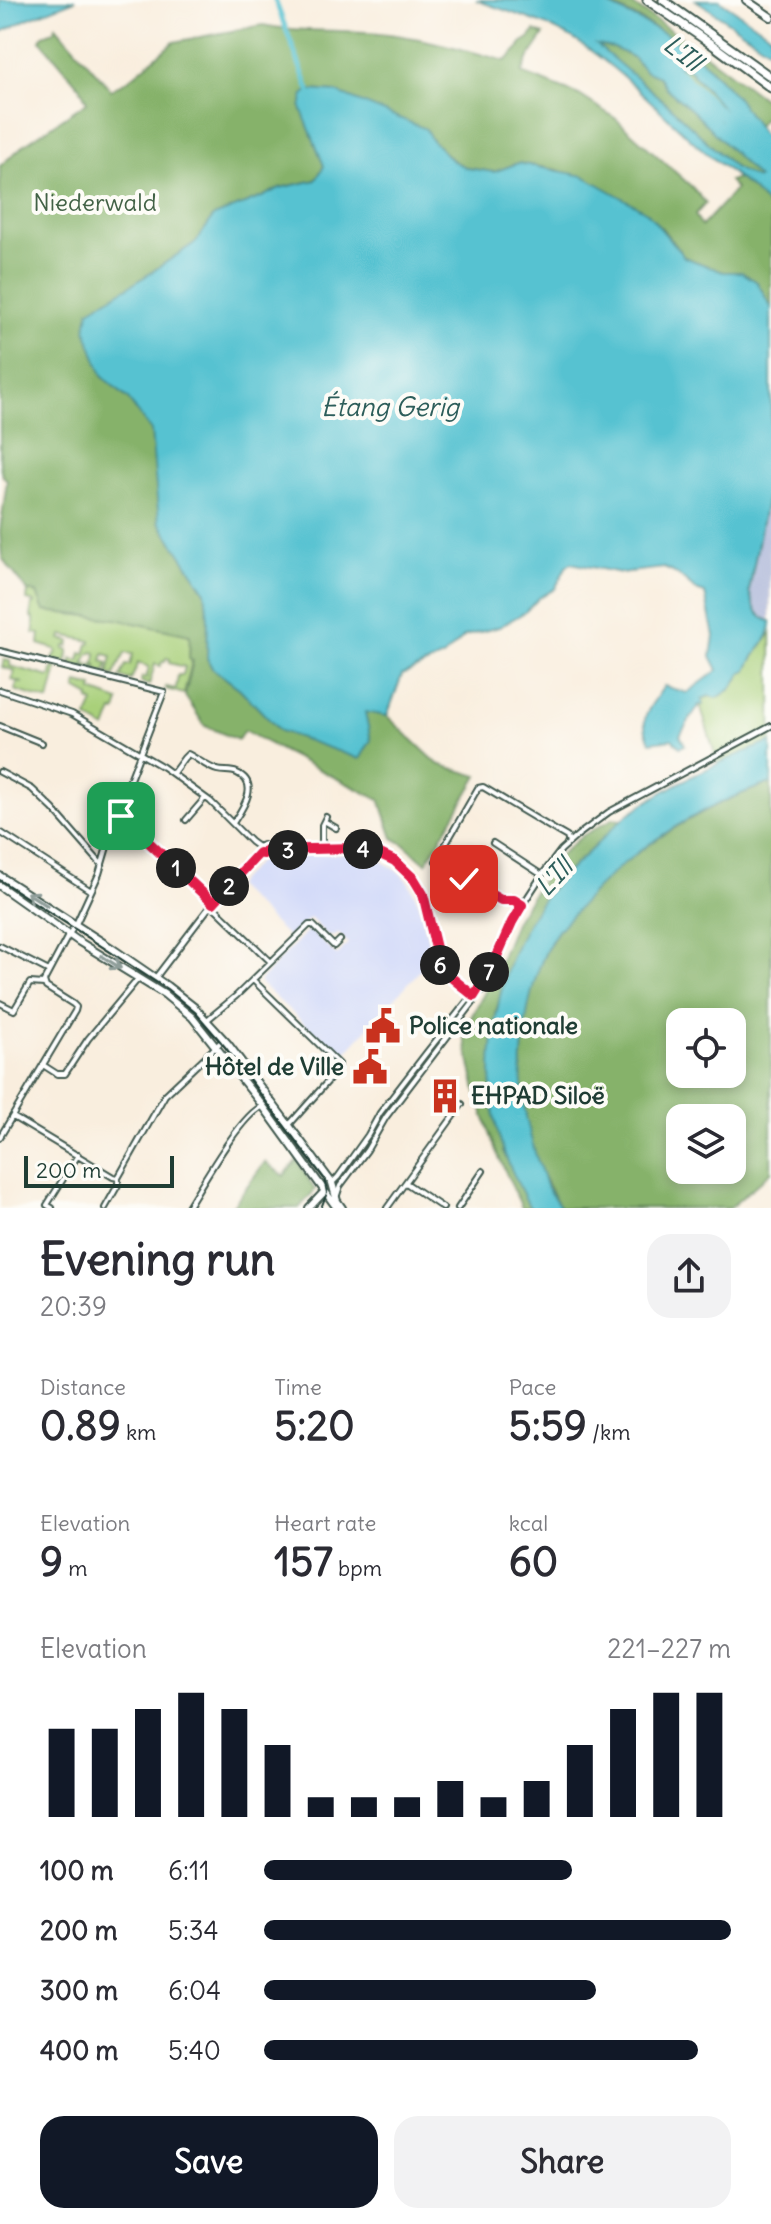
<!DOCTYPE html>
<meta charset="utf-8">
<style>
:root{--surface:#fff;--page:#f2f2f3;--text:#2b2b33;--muted:#7c7c81;--accent:#111827}
body{margin:0;font-family:Delius,sans-serif;background:var(--page);color:var(--text);height:100vh;display:flex;flex-direction:column;font-size:30px;white-space:nowrap}
*{box-sizing:border-box;margin:0}
p{font-size:26px;color:var(--muted)}
.icon{flex:none;width:44px;height:44px;fill:none;stroke:currentColor;stroke-width:2;stroke-linecap:round;stroke-linejoin:round}
.map{position:relative;height:1208px;overflow:hidden}
.drawer{display:flex;flex-direction:column;background:var(--surface);flex:1}
.drawer>*{flex:none}
.tools{position:absolute;left:666px;top:1008px;display:grid;gap:16px}
.tools a{display:grid;place-items:center;width:80px;height:80px;border-radius:16px;background:var(--surface);box-shadow:0 4px 12px #0003;font-size:40px}
.scale{position:absolute;left:24px;bottom:20px;width:150px;box-sizing:border-box;padding-left:8px;border:4px solid #1f3d34;border-top:0;font-size:22px;line-height:28px;white-space:nowrap;color:#1f3d34;-webkit-text-stroke:6px #fdfcf7;paint-order:stroke}
.pin{position:absolute;display:grid;place-items:center;width:68px;height:68px;color:#fff;margin:-34px;border-radius:16px;box-shadow:0 4px 12px #0006}
.km{position:absolute;width:40px;height:40px;margin:-20px;border-radius:50%;background:#222;color:#fff;font-size:22px;line-height:40px;text-align:center}
.round{display:grid;place-items:center;flex:none;width:84px;height:84px;border-radius:24px;background:var(--page)}
.head{display:flex;align-items:center;justify-content:space-between;height:136px;padding:0 40px}
h1{font-size:44px;font-weight:700;line-height:60px}
.metrics{display:grid;grid-template-columns:repeat(3,1fr);gap:12px;height:136px;padding:8px 40px}
.metrics div{display:grid;align-content:center}
.metrics b{font-size:40px;font-weight:700}
.metrics small{font-size:22px;font-weight:400}
.metrics p{font-size:22px}
.chart{height:224px;padding:16px 40px}
.chart p{display:flex;justify-content:space-between}
.chart svg{width:100%;height:144px;margin-top:8px;stroke:var(--accent);stroke-width:6}
.cta{display:flex;gap:16px;margin-top:auto;padding:16px 40px}
.cta a{flex:1;height:92px;border-radius:24px;background:var(--accent);color:#fff;font-size:32px;font-weight:700;line-height:92px;text-align:center}
.cta a+a{background:var(--page);color:var(--text)}
ul{padding:0 40px;list-style:none;font-size:26px}
li{display:grid;grid-template-columns:128px 96px 1fr;align-items:center;height:60px}
li i{height:20px;border-radius:10px;background:var(--accent)}
.map>svg:first-child{display:block}
.built{fill:#d1d9f9}
.industrial{fill:#bbc3de}
.green{fill:#a9d07a;stroke:#648657;stroke-width:2}
.forest{fill:#86b26a;stroke:#52784f;stroke-width:2;fill-rule:evenodd}
.water{fill:#57c2d1;stroke:#3b8082;stroke-width:2;fill-rule:evenodd}
.lines{fill:none;stroke-linecap:round;stroke-linejoin:round}
.canal{stroke:#57c2d1;stroke-width:5}
.river{stroke:#57c2d1;stroke-width:9}
.minor-casing{stroke:#40584e;stroke-width:8}
.secondary-casing{stroke:#40584e;stroke-width:10}
.trunk-casing{stroke:#40584e;stroke-width:11}
.minor{stroke:#fff;stroke-width:4}
.secondary{stroke:#fff;stroke-width:6}
.trunk{stroke:#fff;stroke-width:7}
.tram{stroke:#1f3d34;stroke-width:2}
.oneway{stroke:#8f9e9a}
.route-casing{stroke:#fff;stroke-width:16}
.route{stroke:#e11d48;stroke-width:10}
.labels{text-anchor:middle;stroke-width:8;stroke-linejoin:round;paint-order:stroke}
.park-label{font-size:24px;fill:#426246;stroke:#fdfcf7}
.poi-label{font-size:24px;font-weight:bold;fill:#1f3d34;stroke:#fdfcf7;text-anchor:start}
.water-label{font-size:26px;font-style:italic;fill:#2d5e5b;stroke:#fdfcf7}
</style>
<div class="map">
<svg width="771" height="1208" viewBox="0 0 771 1208">
<rect width="100%" height="100%" fill="#fdfcf7"/>
<filter id="ink" filterUnits="userSpaceOnUse"><feTurbulence type="fractalNoise" baseFrequency=".0125" numOctaves="2"/><feDisplacementMap in="SourceGraphic" scale="16" xChannelSelector="R" yChannelSelector="G"/><feConvolveMatrix kernelMatrix="1 2 1 2 8 2 1 2 1" color-interpolation-filters="sRGB"/></filter>
<filter id="wash" filterUnits="userSpaceOnUse"><feTurbulence type="fractalNoise" baseFrequency=".006" numOctaves="4" result="noise"/><feDisplacementMap in="SourceGraphic" scale="32" xChannelSelector="R" yChannelSelector="G"/><feGaussianBlur stdDeviation="1.8" result="paint"/><feColorMatrix in="noise" values="0 0 0 0 0 0 0 0 0 0 0 0 0 0 0 0 0 1.4 0 .05"/><feComposite in="paint" operator="in"/></filter>
<g filter="url(#wash)">
<rect width="100%" height="100%" fill="#f9eede"/>
<!-- built -->
<path class="built" d="M351 854 370 856 382 861 400 873 409 883 419 903 432 957 341 1058 259 982 309 929 337 956 348 943 338 933 335 936H328L310 918 289 938 235 886 258 862 275 855Z"/>
<!-- industrial -->
<path class="industrial" d="M769 482H771L770 621 762 618 755 609 749 591Z"/>
<!-- green -->
<path class="green" d="M28 591 37 593 44 611 116 619 190 635 189 659 192 660 184 694 166 689V687L176 689 178 675H183L185 667 169 663 170 659 166 658 165 662H162L160 666 155 664 149 685 141 682 142 677 146 678 149 667 138 663 131 680 120 677 126 665H130L133 654 125 653C122 661 117 665 114 676L108 674 112 656 104 654 102 661 108 663 105 673 97 671V666H95L94 671 91 670 92 665 95 664 96 653 93 652 89 654 84 665 89 664 88 669 84 668V666L82 668 71 665 72 659 79 661 81 653 85 654 88 644H90L91 641 62 635 61 639 70 641 69 646H65L64 649 69 650 66 663 53 660 57 651 55 649 39 644 40 634 34 633V618L31 617 32 604H35V602L27 600Z
M771 633V742L718 764 700 705 702 699 710 696 717 698 731 689 742 673 747 670 750 662Z
M4 660 10 661V666L50 677 53 667 57 668 49 701 15 690 17 683H23L12 680 15 671 2 667Z
M78 683 93 687 92 691 119 701 116 712 113 711 106 729 87 718 94 703 89 700 90 697 76 689Z"/>
<!-- forest -->
<path class="forest" d="M600 0H626L698 49 771 104V111L756 127C743 109 730 89 715 73 684 41 640 18 600 0Z
M263 25C302 33 341 29 380 33 422 37 465 50 506 61L520 47 521 43 529 38 535 31 544 35 529 57 522 73 579 95 615 118 692 187 706 203 695 215 702 226 736 189 729 181 739 178 764 201 771 211V307L757 282 741 272H723L684 257 662 228 558 170 518 163 494 172 467 168 452 160 431 139 336 92 310 90 301 107 324 166 316 180 280 188 262 197 214 216 196 242 140 280 102 376 128 399 152 431 159 522 205 591 208 619 207 658 212 668 240 689 280 731 364 711 387 716 438 764 478 776 426 863 404 844 393 838 380 800 284 752 244 730 238 740 205 726 185 696 193 661 189 659 190 635 116 619 44 611 37 593 28 591 2 558 0 532 7 480 2 475 0 465V166L25 144 87 102 80 87 40 40 43 35 54 31 56 26 111 90 128 80 174 42Z
M596 45 614 48 634 58 645 71 659 77 666 88 694 112 758 177 756 179 735 168 666 103Z
M673 64 689 69 719 104 730 121 721 120 717 113 673 71Z
M771 783V1172L730 1208H561C534 1169 521 1117 521 1069 522 1035 527 994 541 962 575 881 690 809 771 783ZM680 1022H732V1074H680ZM680 1118H732V1170H680Z
M614 818 622 821 573 866 544 898 526 928 514 954 496 1012 503 1151 530 1208H522L496 1151 477 1095 463 1032 493 977 516 920 539 884 560 855 582 836Z
M297 1160 315 1190 299 1208H231L265 1162 284 1176Z"/>
<!-- water -->
<path class="water" d="M0 0H75L27 19 0 33Z
M476 0H600L667 35 705 63 717 76 738 99 771 146V211C753 185 726 171 703 150 662 114 624 72 578 42 547 22 510 13 476 0ZM597 45 614 48 634 58 645 71 659 77 666 88 694 112 758 178 756 179 735 168 666 103ZM673 65 689 69 719 104 729 120H721L717 113 673 71Z
M696 0H719L771 35V51Z
M309 90 336 92 426 129 431 139 451 160 467 168 494 172 518 163 584 176 647 212 684 257 723 272H741L757 282 771 307V474L749 591C753 604 756 618 771 621 771 642 753 651 747 671L742 673 731 689 717 698 709 696 702 699 703 705H699L680 735 685 745 680 747 672 739 651 742C636 718 651 707 664 686L687 693 718 670 711 656 714 636 705 593 696 590 677 574 664 568 621 573 571 563 566 567 555 589 540 597 525 612 499 627 465 636 443 657 402 675 387 716 365 712 371 740 360 759 280 731 240 689 212 668 207 658 208 619 205 591 159 522 151 431 128 399 102 376 86 330 89 310 140 280 196 242 214 216 262 197 280 188 316 180 324 166 301 108 304 94Z
M771 742V783C697 807 625 852 575 912 568 919 560 927 555 935 540 958 533 983 528 1009 517 1065 520 1105 537 1159 541 1168 543 1179 547 1188 551 1195 557 1201 561 1208H530C514 1176 496 1142 493 1106 485 1037 502 954 544 898 558 879 578 862 595 846 606 835 618 822 630 813 673 783 722 760 771 742Z"/>
<g class="lines">
<!-- canal -->
<path class="canal" d="M275 0 309 90"/>
<!-- river -->
<path class="river" d="M666 62 692 85 736 129"/>
</g>
</g>
<g filter="url(#ink)">
<g class="lines">
<!-- minor casing -->
<g class="minor-casing">
<path id="minor" d="M0 651 164 692 117 813 99 874 76 924 69 934 44 981 46 987 73 1004 76 1007 75 1011 0 1137
M0 690 72 714 163 767 210 801 251 842 258 847 263 845 266 850
M0 726 42 743
M0 772 32 789 53 809 102 865
M173 773 184 758 188 754C198 759 207 767 217 770 224 772 230 770 237 773 261 784 242 809 233 823
M118 814 271 962
M186 820 205 798
M324 821 336 828
M0 832 91 891
M493 843 542 875
M258 847V852L261 854 266 850 355 848 376 852 395 861 411 875 423 894 441 969 474 996
M322 848V825L326 817
M522 905 514 900H501L436 861 478 788 483 787 560 833 567 837 569 843
M0 946 49 971
M156 977 207 910 259 853
M253 980 339 1064 337 1071 289 1125
M0 1003 14 1010 30 983 44 984
M207 1020 236 996 309 925H313L334 946 340 940
M43 1065 57 1074H65L88 1039 138 979
M13 1117 113 1177 118 1178
M332 1183 338 1177 368 1135 380 1113 427 1052 468 1000 482 991 514 918 542 875 561 850 578 835 609 812 771 726
M406 1183 443 1208
M337 1195 340 1186 367 1150 386 1117 473 1003 476 990 489 972
M52 1208 47 1205 78 1155
M105 1208 118 1185V1178L165 1095 224 1039
M187 1208C201 1186 241 1114 263 1106
M387 1208 462 1104
M458 1208 483 1171"/>
</g>
<!-- secondary casing -->
<g class="secondary-casing">
<path id="secondary" d="M746 0 771 17
M0 876 113 949 167 986 194 1007 228 1044 332 1183 337 1201 342 1208
M0 886 78 941 164 994 192 1017 263 1106 337 1208
M309 1208 324 1192"/>
</g>
<!-- trunk casing -->
<g class="trunk-casing">
<path id="trunk" d="M647 0 717 48 771 88
M663 0 771 77"/>
</g>
<!-- minor -->
<use href="#minor" class="minor"/>
<!-- secondary -->
<use href="#secondary" class="secondary"/>
<!-- trunk -->
<use href="#trunk" class="trunk"/>
<!-- tram -->
<path class="tram" d="M0 880 167 989 195 1012 221 1042 324 1178 327 1193 321 1208"/>
</g>
<!-- one-way arrows -->
<defs><path id="oneway-shaft" d="M-6 0H5M1.5-3L5.5 0L1.5 3" fill="none" stroke-width="1.6" stroke-linecap="round" stroke-linejoin="round" transform="scale(2)"/></defs>
<g class="oneway">
<use href="#oneway-shaft" transform="translate(37 899) rotate(-147)"/>
<use href="#oneway-shaft" transform="translate(111 962) rotate(33)"/>
</g>
</g>
<g class="lines" filter="url(#ink)">
<!-- route casing -->
<g class="route-casing">
<path id="route" d="M121 816 213 903 259 853 264 854 266 850 355 848 376 852 395 861 414 879 423 894 441 969 474 996 493 965 512 922 522 905 514 900H501L464 879"/>
</g>
<!-- route -->
<use href="#route" class="route"/>
</g>
<!-- icons -->
<defs>
<g id="civic-bare" transform="scale(2.76)"><path d="M-.6-6.5H3V-4.5H.6V-3L4-1V1h2V6H-6V1h2V-1L-.6-3ZM-1.2 2.5V6h2.4V2.5Z" fill="#c8321e" stroke="#fdfcf7" stroke-width="2.5" paint-order="stroke"/></g>
<g id="building-bare" transform="scale(2.76)"><path d="M-4-6H4V6H1V3H-1V6H-4ZM-2.5-4.3h1.7v1.8h-1.7ZM.8-4.3h1.7v1.8H.8ZM-2.5-1h1.7V.8h-1.7ZM.8-1h1.7V.8H.8Z" fill="#c8321e" stroke="#fdfcf7" stroke-width="2.5" paint-order="stroke"/></g>
</defs>
<g fill-rule="evenodd">
<use href="#civic-bare" x="383" y="1026"/>
<use href="#civic-bare" x="370" y="1067"/>
<use href="#building-bare" x="445" y="1096"/>
</g>
<g class="labels">
<!-- park labels -->
<g class="park-label">
<text x="95" y="211">Niederwald</text>
</g>
<!-- poi labels -->
<g class="poi-label">
<text x="409" y="1034">Police nationale</text>
<text x="344" y="1075" text-anchor="end">Hôtel de Ville</text>
<text x="471" y="1104">EHPAD Siloë</text>
</g>
<!-- water labels -->
<g class="water-label">
<text transform="translate(683 53) rotate(38)" y="9">L'Ill</text>
<text x="390" y="416">Étang Gerig</text>
<text transform="translate(554 877) rotate(-47)" y="9">L'Ill</text>
</g>
</g>
</svg>
<div class="tools">
<a><svg class="icon" aria-label="locate" viewBox="0 0 24 24"><circle cx="12" cy="12" r="6"/><path d="M12 2v4M12 18v4M2 12h4M18 12h4"/></svg></a>
<a><svg class="icon" aria-label="layers" viewBox="0 0 24 24"><path d="M12 4l9 5-9 5-9-5zM3 14l9 5 9-5"/></svg></a>
</div>
<div class="scale">200 m</div>
<div class="pin" style="left:121px;top:816px;background:#1e9e55"><svg class="icon" aria-label="arrive" viewBox="0 0 24 24"><path d="M6 21V4h12l-3 4 3 4H6"/></svg></div>
<div class="pin" style="left:464px;top:879px;background:#d93025"><svg class="icon" aria-label="check" viewBox="0 0 24 24"><path d="M5 12l5 5 9-10"/></svg></div>
<b class="km" style="left:176px;top:868px">1</b>
<b class="km" style="left:229px;top:886px">2</b>
<b class="km" style="left:288px;top:850px">3</b>
<b class="km" style="left:363px;top:849px">4</b>
<b class="km" style="left:440px;top:965px">6</b>
<b class="km" style="left:489px;top:972px">7</b>
</div>
<section class="drawer">
<div class="head"><div><h1>Evening run</h1><p>20:39</p></div><a class="round"><svg class="icon" aria-label="share" viewBox="0 0 24 24"><path d="M12 15V3M7 8l5-5 5 5M5 13v7h14v-7"/></svg></a></div>
<div class="metrics">
<div><p>Distance</p><b>0.89<small> km</small></b></div>
<div><p>Time</p><b>5:20</b></div>
<div><p>Pace</p><b>5:59<small> /km</small></b></div>
</div>
<div class="metrics">
<div><p>Elevation</p><b>9<small> m</small></b></div>
<div><p>Heart rate</p><b>157<small> bpm</small></b></div>
<div><p>kcal</p><b>60</b></div>
</div>
<div class="chart"><p><span>Elevation</span>221–227 m</p>
<svg viewBox="0 0 160 44" preserveAspectRatio="none"><path d="M5 44V17M15 44V17M25 44V11M35 44V6M45 44V11M55 44V22M65 44V38M75 44V38M85 44V38M95 44V33M105 44V38M115 44V33M125 44V22M135 44V11M145 44V6M155 44V6"/></svg>
</div>
<ul>
<li><b>100 m</b>6:11<i style="width:66%"></i></li>
<li><b>200 m</b>5:34<i style="width:100%"></i></li>
<li><b>300 m</b>6:04<i style="width:71%"></i></li>
<li><b>400 m</b>5:40<i style="width:93%"></i></li>
</ul>
<div class="cta"><a>Save</a><a>Share</a></div>
</section>
